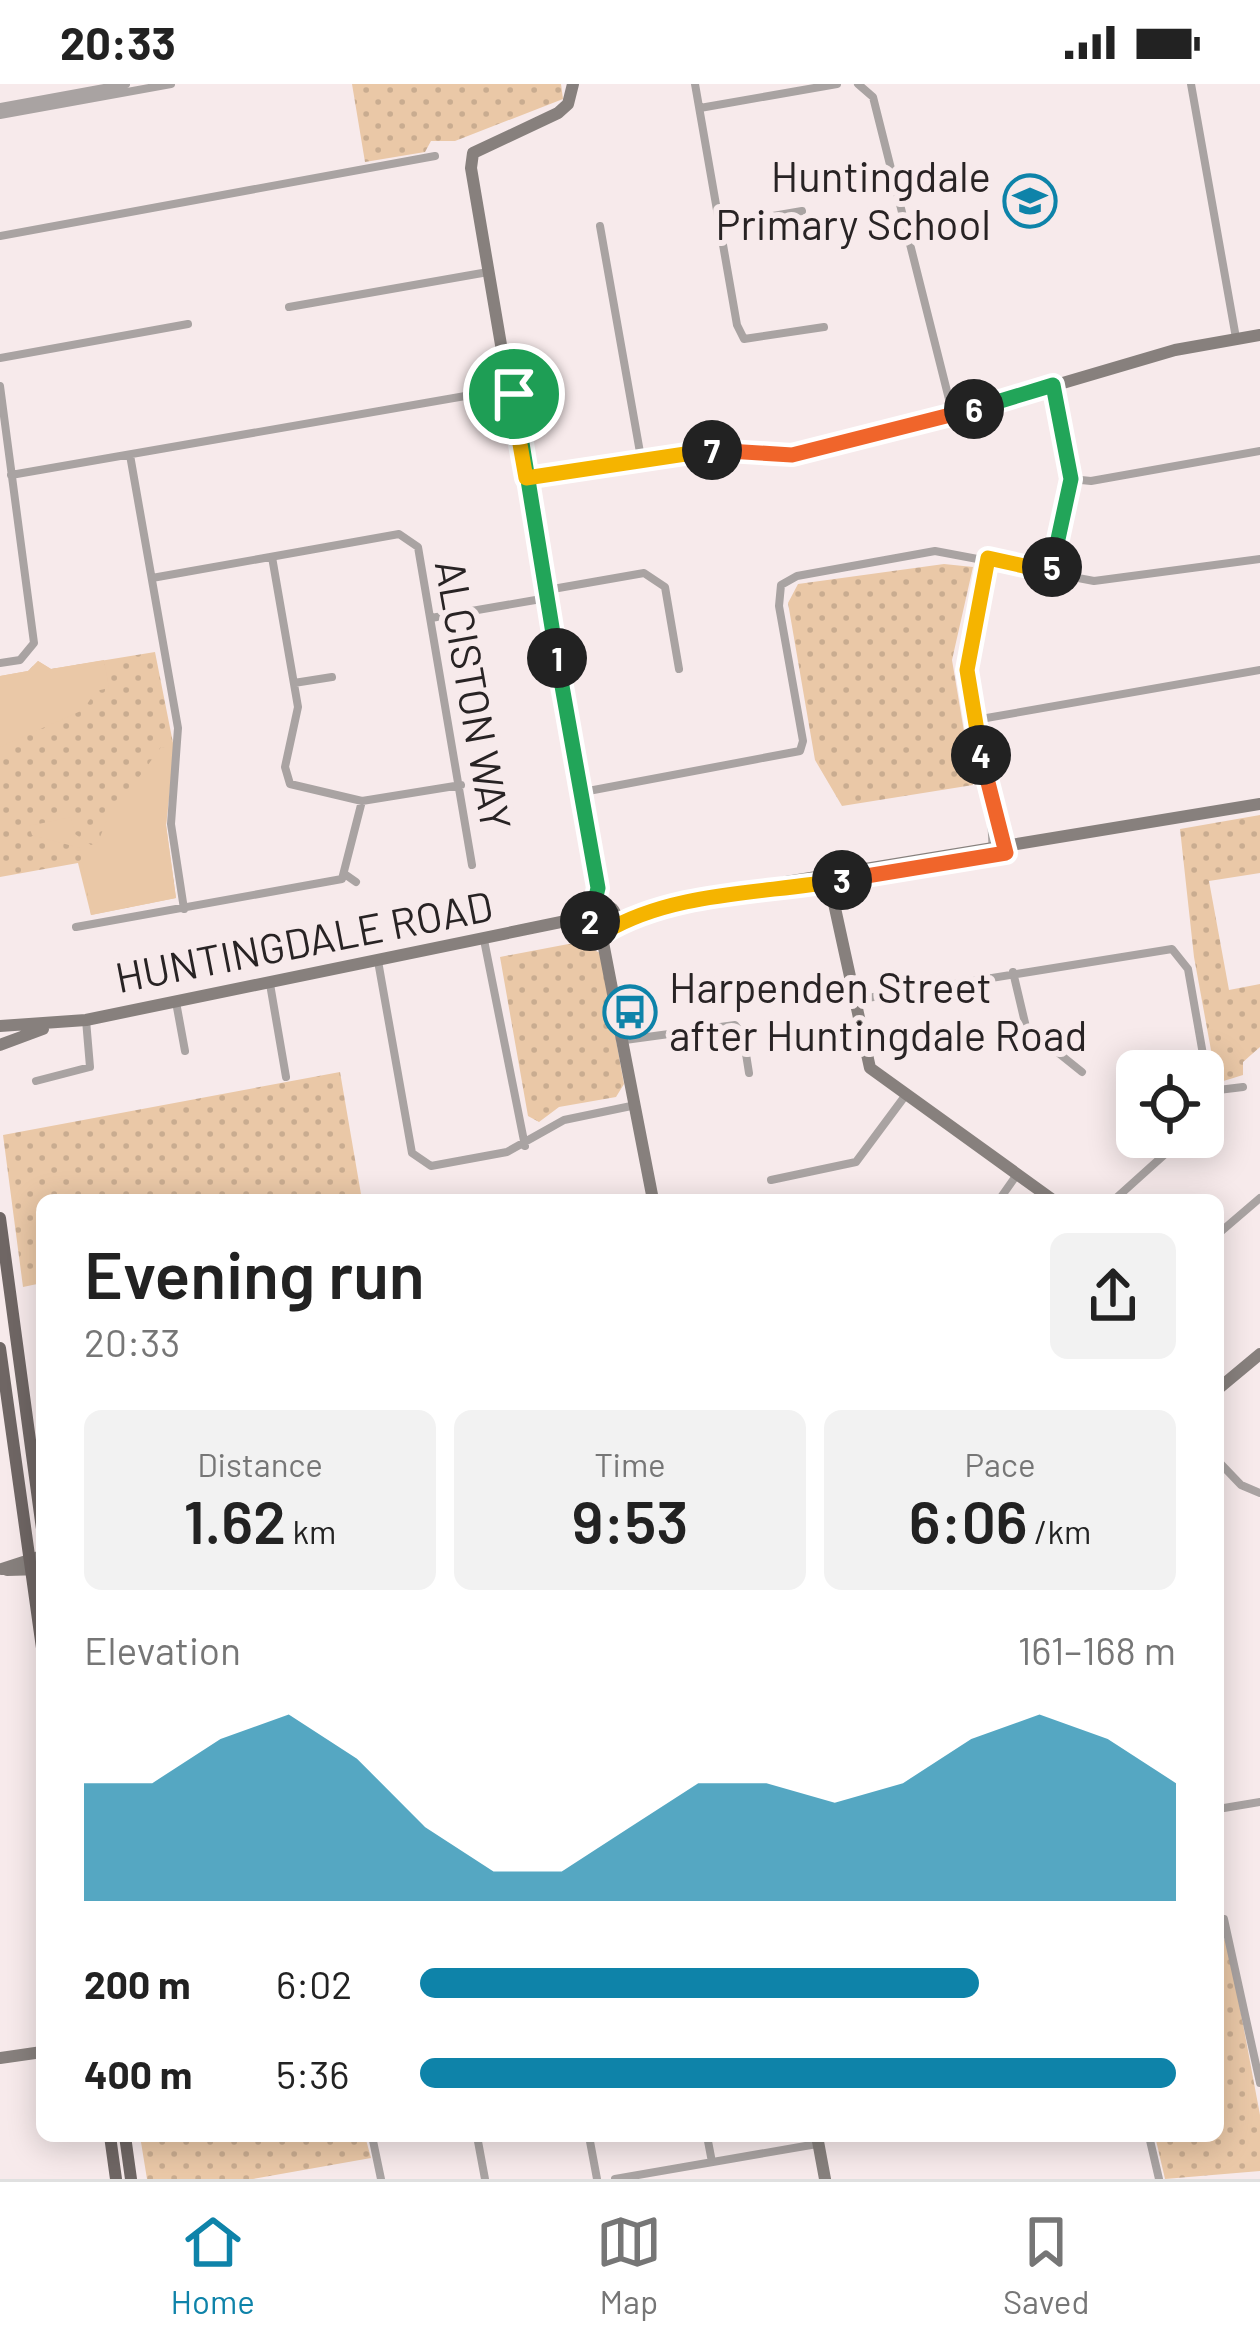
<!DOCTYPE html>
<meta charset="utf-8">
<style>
:root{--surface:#fff;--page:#f2f2f2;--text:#222;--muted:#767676;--line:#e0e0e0;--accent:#0e83a9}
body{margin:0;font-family:Barlow,sans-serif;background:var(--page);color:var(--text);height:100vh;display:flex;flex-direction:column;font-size:45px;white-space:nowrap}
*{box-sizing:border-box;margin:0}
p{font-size:39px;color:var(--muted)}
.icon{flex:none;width:66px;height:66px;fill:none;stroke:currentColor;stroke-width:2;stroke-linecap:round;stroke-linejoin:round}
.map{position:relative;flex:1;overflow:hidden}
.side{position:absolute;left:36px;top:1110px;width:1188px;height:948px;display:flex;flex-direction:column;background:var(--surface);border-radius:18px;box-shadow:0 6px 30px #0003}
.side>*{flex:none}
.buttons{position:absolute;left:1116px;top:966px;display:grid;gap:24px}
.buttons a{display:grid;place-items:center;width:108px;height:108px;border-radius:18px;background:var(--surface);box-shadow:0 6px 30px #0003;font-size:60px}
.pin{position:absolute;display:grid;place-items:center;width:102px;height:102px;color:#fff;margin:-51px;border:6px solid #fff;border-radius:50%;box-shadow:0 3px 12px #0007}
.km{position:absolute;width:60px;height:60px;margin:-30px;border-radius:50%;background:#222;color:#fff;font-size:33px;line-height:60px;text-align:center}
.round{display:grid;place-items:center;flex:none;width:126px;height:126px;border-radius:18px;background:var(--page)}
.summary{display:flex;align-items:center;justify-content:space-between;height:204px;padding:0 48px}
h1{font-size:66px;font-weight:600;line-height:90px}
.metrics{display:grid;grid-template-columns:repeat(3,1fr);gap:18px;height:204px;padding:12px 48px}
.metrics div{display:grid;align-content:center;border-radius:18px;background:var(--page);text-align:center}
.metrics b{font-size:60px;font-weight:600}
.metrics small{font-size:33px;font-weight:400}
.metrics p{font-size:33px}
.chart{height:336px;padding:24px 48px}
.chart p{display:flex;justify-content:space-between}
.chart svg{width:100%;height:216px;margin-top:12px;fill:var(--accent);opacity:.7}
ul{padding:0 48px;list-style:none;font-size:39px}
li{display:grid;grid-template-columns:192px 144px 1fr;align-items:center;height:90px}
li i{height:30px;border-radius:15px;background:var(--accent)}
.status{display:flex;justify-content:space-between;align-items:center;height:84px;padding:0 60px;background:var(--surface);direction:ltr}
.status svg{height:33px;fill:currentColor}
.dock{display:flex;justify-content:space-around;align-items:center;height:168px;border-top:3px solid var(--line);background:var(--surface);font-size:33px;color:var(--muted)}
.dock a{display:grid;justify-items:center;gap:6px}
.dock .selected{color:var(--accent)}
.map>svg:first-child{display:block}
.grass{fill:url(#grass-dots)}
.garden{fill:#eac8a7}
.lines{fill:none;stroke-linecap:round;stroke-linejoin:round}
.street{stroke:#a9a3a2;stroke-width:8}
.secondary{stroke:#87807d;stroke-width:12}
.primary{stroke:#6f6664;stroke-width:12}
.split-1-casing{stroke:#fff;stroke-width:24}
.split-2-casing{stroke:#fff;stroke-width:24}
.split-3-casing{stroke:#fff;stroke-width:24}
.split-4-casing{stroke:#fff;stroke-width:24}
.split-5-casing{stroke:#fff;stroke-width:24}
.split-6-casing{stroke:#fff;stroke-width:24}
.split-7-casing{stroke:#fff;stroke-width:24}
.split-8-casing{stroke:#fff;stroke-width:24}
.split-1{stroke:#22a559;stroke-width:15}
.split-2{stroke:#22a559;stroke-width:15}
.split-3{stroke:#f5b400;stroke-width:15}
.split-4{stroke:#f0652b;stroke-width:15}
.split-5{stroke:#f5b400;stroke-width:15}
.split-6{stroke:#22a559;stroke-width:15}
.split-7{stroke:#f0652b;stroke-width:15}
.split-8{stroke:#f5b400;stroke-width:15}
.labels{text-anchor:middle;stroke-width:12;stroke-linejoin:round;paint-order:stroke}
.poi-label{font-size:42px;fill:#282324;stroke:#f7eaeb;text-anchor:end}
.street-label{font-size:42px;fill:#282324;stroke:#f7eaeb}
</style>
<div class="status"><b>20:33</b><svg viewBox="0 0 49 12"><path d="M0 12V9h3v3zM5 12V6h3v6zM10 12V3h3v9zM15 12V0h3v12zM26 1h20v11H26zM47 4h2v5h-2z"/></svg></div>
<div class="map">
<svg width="1260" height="2095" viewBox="0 0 1260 2095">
<defs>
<pattern id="grass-dots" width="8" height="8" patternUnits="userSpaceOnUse" patternTransform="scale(3)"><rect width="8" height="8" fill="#eac8a7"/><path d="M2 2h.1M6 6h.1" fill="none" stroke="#c9ac90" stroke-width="1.8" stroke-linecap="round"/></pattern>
</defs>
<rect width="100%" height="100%" fill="#f7eaeb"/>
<!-- grass -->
<path class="grass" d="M352 0H561L563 15 455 57H431L425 68 365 78Z
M944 480 973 483 952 576 973 701 842 722 815 676 788 519 798 500Z
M155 568 174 664 166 741 176 814 91 831 78 779 0 793V592L28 587 38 577 51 585Z
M1260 731V789L1209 797 1229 906 1260 900V963L1243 978V991L1217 999 1194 873 1180 745Z
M579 858 600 869 624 1000 616 1013 559 1023 539 1038 528 1032 500 873Z
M340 988 362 1116H42V1199L23 1203 3 1051Z
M1218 1847 1228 1860 1260 2031V2087L1165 2095 1155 2052H1218Z
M140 2052H365L371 2074 253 2095H147Z"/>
<!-- garden -->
<path class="garden" d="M104 576 109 604 96 607 83 626 0 663V592L28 587 38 577 51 585Z
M161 663 174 664 166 741 176 814 91 831 80 764 32 751 29 742 71 733 75 750 91 761 98 758 106 738Z"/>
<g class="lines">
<!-- street -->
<path class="street" d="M695 0 737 241 744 255 824 243
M858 0 873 13 953 331
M1191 0 1236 254
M0 23 126 0
M700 24 837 0
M0 31 171 0
M719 141 802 127
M600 142 641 374
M0 152 435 72
M289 223 488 188
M0 274 188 240
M0 302 34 559 20 576 0 579
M130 371 178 644 171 740 184 825
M11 391 494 307 509 319
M1071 395 1091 397 1260 367
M272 473 298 623 285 683 290 700 362 717 461 701
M989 474 967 585 991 723 1006 769
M1051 487 1071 395 1053 301
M152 494 399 450 418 463 472 781
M547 506 644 489 665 503 679 585
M431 534 547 514
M294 599 332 593
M975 636 1260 586
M583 708 800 667 803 657 779 522 781 501 797 492 935 467 1094 497 1260 475
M991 730 993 772
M346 791 356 798
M76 843 342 795 362 717
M484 856 525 1062
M378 877 412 1069 431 1082 507 1068 564 1036 636 1021
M1013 888 1026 943 1082 988
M270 900 286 993
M855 916 1172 865 1188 885 1211 1016 1203 1036
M176 918 185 967
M625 956 735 941 743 951 749 989
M36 997 90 983 86 936
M1210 1007 1243 1003
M771 1096 856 1078 905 1012
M999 1116 1018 1089
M1114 1116 1184 1053
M1218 1150 1260 1114
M1218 1377 1241 1401 1260 1409
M1218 1725 1260 1718
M1224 1835 1260 1999
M372 2052 381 2095
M477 2052 485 2095
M589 2052 597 2095
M707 2052 712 2078
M1149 2052 1159 2095
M615 2095 817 2060"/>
<!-- secondary -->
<path class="secondary" d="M510 304 598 804 595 823
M509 308 471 84 473 69 558 29 568 20 573 0
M526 394 697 364 776 372 858 359 1175 266 1260 251
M828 792 870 984 1053 1116
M590 834a13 13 0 1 1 26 0a13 13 0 1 1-26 0Z
M617 837 786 798 1260 720
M601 848 653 1116
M0 942 86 936 590 832
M0 961 43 945
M1218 1305 1260 1270
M2 1485 42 1472
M7 1486 42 1485
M0 1974 42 1968
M817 2052 825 2095"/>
<!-- primary -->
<path class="primary" d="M0 1134 42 1445
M0 1264 42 1564
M110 2052 116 2095
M125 2052 131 2095"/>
</g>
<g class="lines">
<!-- split-1 casing -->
<g class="split-1-casing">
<path id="split-1" d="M514 310 557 574"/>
</g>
<!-- split-2 casing -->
<g class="split-2-casing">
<path id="split-2" d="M557 574 598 804 590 837"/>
</g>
<!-- split-3 casing -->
<g class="split-3-casing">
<path id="split-3" d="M590 837 605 848C674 807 763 810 842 796"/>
</g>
<!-- split-4 casing -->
<g class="split-4-casing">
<path id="split-4" d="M842 796 1006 769 981 671"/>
</g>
<!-- split-5 casing -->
<g class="split-5-casing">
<path id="split-5" d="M981 671 967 586 988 474 1051 488 1052 483"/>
</g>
<!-- split-6 casing -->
<g class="split-6-casing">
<path id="split-6" d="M974 325 1053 301 1071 395 1052 483"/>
</g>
<!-- split-7 casing -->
<g class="split-7-casing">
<path id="split-7" d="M712 366 792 371 974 325"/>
</g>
<!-- split-8 casing -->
<g class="split-8-casing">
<path id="split-8" d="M514 310 510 304 526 394 712 366"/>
</g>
<!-- split-1 -->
<use href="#split-1" class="split-1"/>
<!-- split-2 -->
<use href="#split-2" class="split-2"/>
<!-- split-3 -->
<use href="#split-3" class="split-3"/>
<!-- split-4 -->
<use href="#split-4" class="split-4"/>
<!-- split-5 -->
<use href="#split-5" class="split-5"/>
<!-- split-6 -->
<use href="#split-6" class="split-6"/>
<!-- split-7 -->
<use href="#split-7" class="split-7"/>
<!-- split-8 -->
<use href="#split-8" class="split-8"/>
</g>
<!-- icons -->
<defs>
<g id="school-ring" transform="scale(2.7)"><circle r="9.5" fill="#f7eaeb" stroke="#0e83a9" stroke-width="1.5"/><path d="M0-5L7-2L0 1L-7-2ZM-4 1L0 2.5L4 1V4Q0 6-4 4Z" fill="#0e83a9"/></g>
<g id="bus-ring" transform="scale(2.7)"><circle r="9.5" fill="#f7eaeb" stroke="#0e83a9" stroke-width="1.5"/><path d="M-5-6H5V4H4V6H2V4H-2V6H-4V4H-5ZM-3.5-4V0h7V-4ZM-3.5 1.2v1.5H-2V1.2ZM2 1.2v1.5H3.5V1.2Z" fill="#0e83a9"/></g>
</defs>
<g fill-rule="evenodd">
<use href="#school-ring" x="1030" y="117"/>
<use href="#bus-ring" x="630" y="928"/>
</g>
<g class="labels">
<!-- poi labels -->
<g class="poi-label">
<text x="991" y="108">Huntingdale<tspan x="991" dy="48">Primary School</tspan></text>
<text x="669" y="919" text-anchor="start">Harpenden Street<tspan x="669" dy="48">after Huntingdale Road</tspan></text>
</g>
<!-- street labels -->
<g class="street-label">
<text transform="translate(473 611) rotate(80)" y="15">ALCISTON WAY</text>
<text transform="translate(304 858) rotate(-11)" y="15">HUNTINGDALE ROAD</text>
</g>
</g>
</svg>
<div class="buttons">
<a><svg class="icon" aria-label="locate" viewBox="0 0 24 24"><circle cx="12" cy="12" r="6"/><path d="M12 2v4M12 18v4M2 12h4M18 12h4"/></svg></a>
</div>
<div class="pin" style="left:514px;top:310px;background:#1e9e55"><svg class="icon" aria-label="arrive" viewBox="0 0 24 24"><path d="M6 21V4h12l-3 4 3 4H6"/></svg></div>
<b class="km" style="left:557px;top:574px">1</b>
<b class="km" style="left:590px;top:837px">2</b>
<b class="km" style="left:842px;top:796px">3</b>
<b class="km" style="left:981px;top:671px">4</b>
<b class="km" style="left:1052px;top:483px">5</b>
<b class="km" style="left:974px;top:325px">6</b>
<b class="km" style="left:712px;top:366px">7</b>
<section class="side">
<div class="summary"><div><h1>Evening run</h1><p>20:33</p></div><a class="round"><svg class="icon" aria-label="share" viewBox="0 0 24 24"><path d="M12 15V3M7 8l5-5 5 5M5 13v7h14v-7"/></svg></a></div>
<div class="metrics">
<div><p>Distance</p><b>1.62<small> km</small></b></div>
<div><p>Time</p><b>9:53</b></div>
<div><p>Pace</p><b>6:06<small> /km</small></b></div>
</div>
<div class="chart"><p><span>Elevation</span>161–168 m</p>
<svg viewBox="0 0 160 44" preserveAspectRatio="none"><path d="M0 44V20L10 20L20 11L30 6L40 15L50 29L60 38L70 38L80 29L90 20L100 20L110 24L120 20L130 11L140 6L150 11L160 20V44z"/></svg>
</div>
<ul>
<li><b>200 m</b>6:02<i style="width:74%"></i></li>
<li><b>400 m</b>5:36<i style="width:100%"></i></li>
</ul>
</section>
</div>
<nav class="dock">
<a class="selected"><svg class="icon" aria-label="home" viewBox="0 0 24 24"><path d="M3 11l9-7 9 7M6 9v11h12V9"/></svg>Home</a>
<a><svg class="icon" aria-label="map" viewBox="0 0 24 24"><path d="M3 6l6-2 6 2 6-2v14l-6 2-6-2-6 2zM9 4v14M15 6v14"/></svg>Map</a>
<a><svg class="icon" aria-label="saved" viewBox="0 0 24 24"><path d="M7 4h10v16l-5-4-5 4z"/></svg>Saved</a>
</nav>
